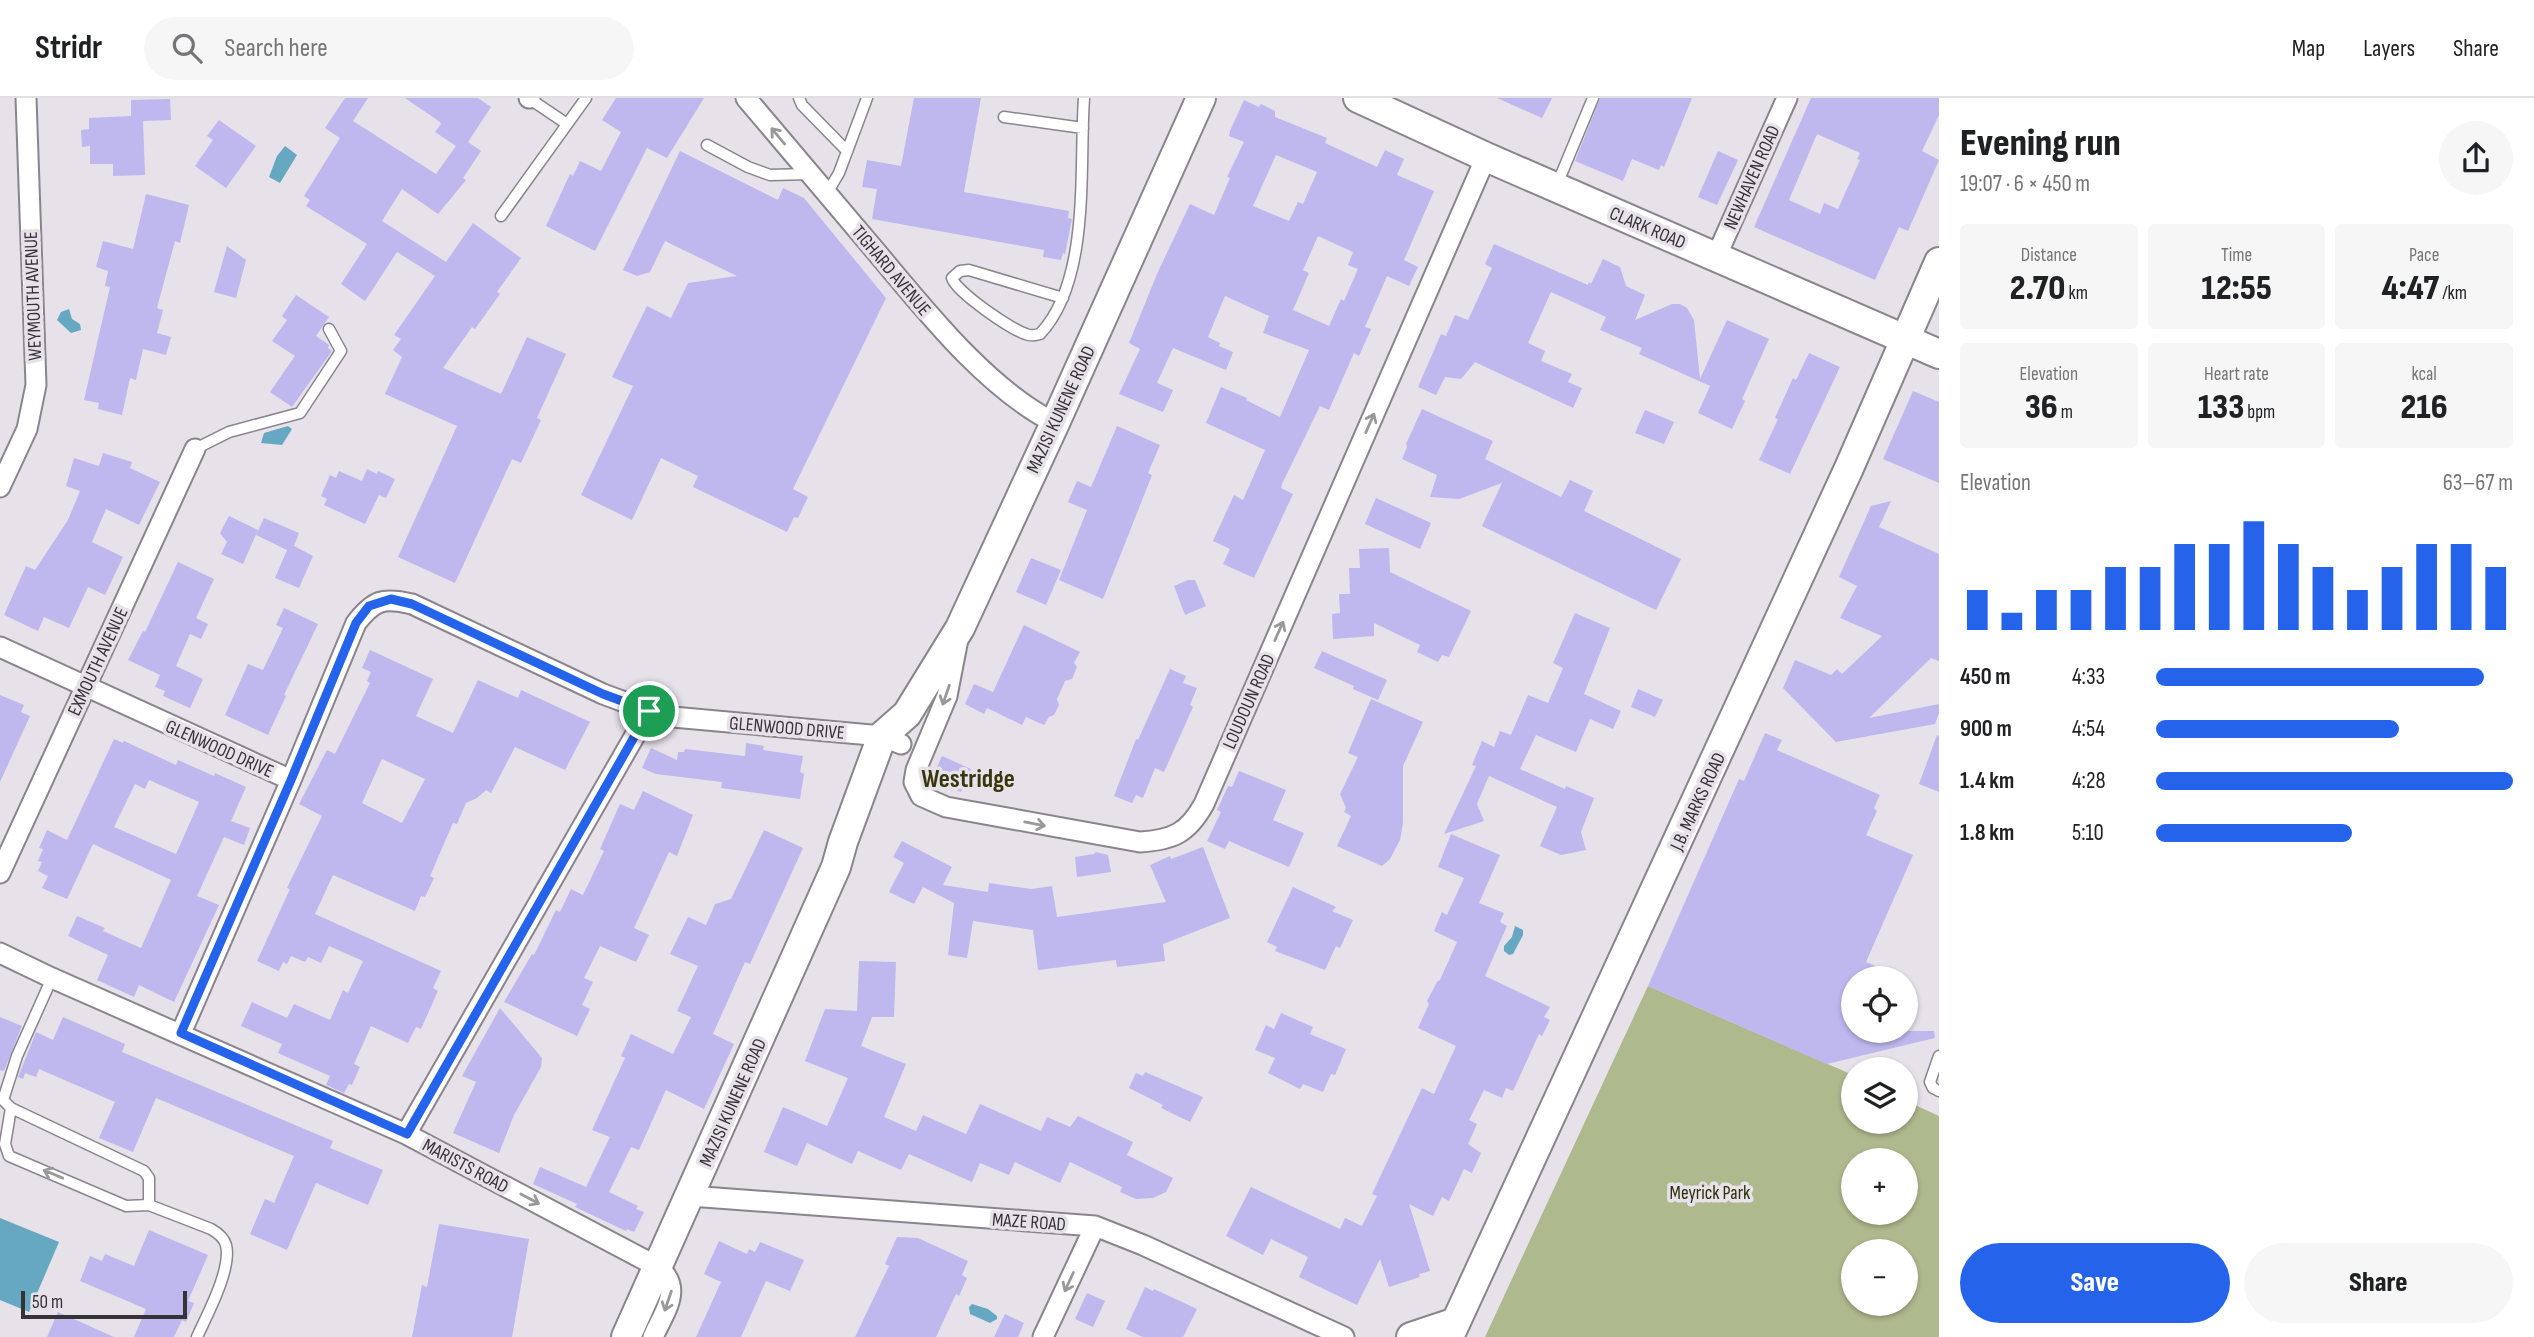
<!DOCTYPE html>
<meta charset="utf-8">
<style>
:root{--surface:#fff;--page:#f6f6f6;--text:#202124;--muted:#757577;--line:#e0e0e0;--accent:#2563eb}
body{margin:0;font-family:"Sofia Sans Condensed",sans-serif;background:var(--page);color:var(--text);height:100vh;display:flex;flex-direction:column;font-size:26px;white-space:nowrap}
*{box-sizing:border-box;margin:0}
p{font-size:23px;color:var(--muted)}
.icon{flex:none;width:38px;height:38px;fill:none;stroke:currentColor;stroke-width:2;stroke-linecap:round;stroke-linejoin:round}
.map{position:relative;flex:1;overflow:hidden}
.panel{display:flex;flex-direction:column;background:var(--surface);width:595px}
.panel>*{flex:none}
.buttons{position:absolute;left:1841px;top:868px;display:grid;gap:14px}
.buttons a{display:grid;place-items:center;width:77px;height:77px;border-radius:50%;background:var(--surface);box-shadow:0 2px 5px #0004;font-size:35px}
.scale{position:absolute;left:21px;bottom:18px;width:166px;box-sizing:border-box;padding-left:7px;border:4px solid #353336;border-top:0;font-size:19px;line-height:24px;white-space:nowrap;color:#353336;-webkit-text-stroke:5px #e7e1e9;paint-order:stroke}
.pin{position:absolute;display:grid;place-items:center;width:60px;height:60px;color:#fff;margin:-30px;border:4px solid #fff;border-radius:50%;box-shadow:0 2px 7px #0007}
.round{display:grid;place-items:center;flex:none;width:74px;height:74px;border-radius:37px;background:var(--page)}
.headline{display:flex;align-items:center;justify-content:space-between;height:119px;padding:0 21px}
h1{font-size:38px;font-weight:800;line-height:52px}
.figures{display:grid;grid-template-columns:repeat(3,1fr);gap:10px;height:119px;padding:7px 21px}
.figures div{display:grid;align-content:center;border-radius:7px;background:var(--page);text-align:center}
.figures b{font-size:35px;font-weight:800}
.figures small{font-size:19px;font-weight:400}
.figures p{font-size:19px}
.chart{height:196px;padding:14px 21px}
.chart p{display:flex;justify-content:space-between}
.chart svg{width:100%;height:126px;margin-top:7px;stroke:var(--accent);stroke-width:6}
.button{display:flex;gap:14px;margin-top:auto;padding:14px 21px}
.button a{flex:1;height:80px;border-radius:42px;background:var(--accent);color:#fff;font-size:28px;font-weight:800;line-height:80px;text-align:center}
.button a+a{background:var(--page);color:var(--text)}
ul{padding:0 21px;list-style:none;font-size:23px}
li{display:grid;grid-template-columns:112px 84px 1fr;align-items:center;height:52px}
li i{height:18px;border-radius:9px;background:var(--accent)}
header{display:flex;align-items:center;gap:42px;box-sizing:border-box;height:98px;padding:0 35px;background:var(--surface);border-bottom:2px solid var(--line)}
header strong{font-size:33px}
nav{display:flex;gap:38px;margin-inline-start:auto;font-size:24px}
.search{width:490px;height:63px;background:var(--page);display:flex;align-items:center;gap:18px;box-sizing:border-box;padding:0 24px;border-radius:38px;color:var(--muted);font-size:26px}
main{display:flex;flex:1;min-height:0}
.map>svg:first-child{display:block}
.green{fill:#afb98e;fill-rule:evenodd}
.water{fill:#66a8c1}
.building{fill:#beb8ef;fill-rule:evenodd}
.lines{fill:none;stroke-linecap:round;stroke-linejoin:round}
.lane-casing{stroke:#8a848c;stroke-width:13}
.street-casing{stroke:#8a848c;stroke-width:23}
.secondary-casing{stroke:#8a848c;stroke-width:32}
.lane{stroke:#fff;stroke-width:10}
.street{stroke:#fff;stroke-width:19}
.secondary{stroke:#fff;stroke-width:28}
.oneway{stroke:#9a999a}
.route-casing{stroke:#fff;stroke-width:14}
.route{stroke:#2563eb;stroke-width:9}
.labels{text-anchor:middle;stroke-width:7;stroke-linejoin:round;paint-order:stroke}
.street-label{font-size:19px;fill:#353336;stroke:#e7e1e9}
.park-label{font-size:19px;fill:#293004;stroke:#e7e1e9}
.district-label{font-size:26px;font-weight:bold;fill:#38360c;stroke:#e7e1e9}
</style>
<header>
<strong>Stridr</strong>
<div class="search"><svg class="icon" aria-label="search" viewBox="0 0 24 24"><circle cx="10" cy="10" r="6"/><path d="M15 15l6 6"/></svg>Search here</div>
<nav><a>Map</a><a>Layers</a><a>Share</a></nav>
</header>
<main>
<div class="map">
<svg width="1939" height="1239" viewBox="0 0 1939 1239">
<rect width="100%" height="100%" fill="#e7e1e9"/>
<!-- green -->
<path class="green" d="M1648 888 1853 977V1024H1906V1003L1939 1018V1239H1485ZM1853 1062H1906V1115H1853ZM1853 1153H1906V1206H1853Z"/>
<!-- water -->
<path class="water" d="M285 48 297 57 280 85 269 79 277 58Z
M69 211 72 221 80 226 81 232 71 235 57 222 61 214Z
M288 328 292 331 282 347 261 345 264 335Z
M1515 828 1523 832V837L1513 856 1509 857 1504 853V848L1512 839Z
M0 1120 59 1144 29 1214 0 1202Z
M972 1206 988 1211 997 1218V1221L990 1225 970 1216 969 1209Z"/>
<!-- building -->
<path class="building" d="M345 0H368L353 23 436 76 456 48 435 34 441 26 440 24 405 0H478L491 9 468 44 481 53 463 80 466 82 438 116 402 91 382 123 446 164 473 125 521 160 497 194 500 196 475 231 472 229 443 270 501 296 527 239 566 256 537 320 541 322 521 365 512 361 455 485 398 459 457 328 385 296 402 259 393 252 401 241 394 237 435 178 397 154 365 203 341 186 367 146 306 108 310 102 304 98 340 40 325 30Z
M616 0H704L667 60 647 50 595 153 546 128 570 76 573 78 580 63 601 73 621 34 602 22Z
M914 0H981L964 94 1069 113 1068 120 1072 121 1065 156 1063 155 1061 162 1043 159 1044 152 872 121 877 91 862 89 867 62 901 68Z
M1497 0H1552L1542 20Z
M1600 0H1692L1664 69 1661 67 1659 72 1632 61 1623 83 1575 63Z
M1811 0H1939V17L1922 53 1939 62 1908 133 1899 129 1875 182 1754 129ZM1817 36 1860 55 1857 61 1860 62 1838 111 1824 105 1820 116 1789 102Z
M170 1 171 22 143 23 145 77 113 78V66H90V48L82 49 81 32 89 31V20L131 18V2Z
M1244 2 1259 9 1261 6 1275 13V19L1327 40 1325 45 1377 69 1385 52 1404 61 1397 77 1434 93 1404 162 1418 169 1409 188 1387 178 1365 229 1371 231 1359 258 1354 255 1329 312 1320 308 1282 386 1281 390 1293 396 1254 480 1223 466 1230 451 1213 443 1234 397 1243 402 1265 352 1206 325 1221 289 1247 300 1246 302 1280 319 1309 252 1263 235 1269 218 1225 198 1208 239 1220 245 1219 248 1233 254 1226 272 1173 250 1157 285 1173 292 1163 314 1119 296 1140 251 1129 245 1157 176 1190 106 1214 117 1230 80 1227 79 1244 44 1229 38 1230 33ZM1276 57 1317 74 1303 106 1298 104 1289 123 1253 108ZM1318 138 1353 154 1348 167 1358 171 1344 203 1341 201 1329 228 1293 212 1309 175 1303 172Z
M219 22 256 48 226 90 195 68 213 42 207 38Z
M680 53 778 102 783 90 804 100 886 200 793 391 808 399 798 420 794 419 787 434 693 389 698 378 661 360 632 422 581 397 633 288 612 279 647 208 671 220 688 185 737 178 665 143 650 174 637 178 623 172Z
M1718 53 1738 62 1717 107 1698 99Z
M146 96 189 107 180 145 175 143 157 210 163 212 157 235 171 239 166 257 143 251 136 282 130 280 122 317 98 311 99 305 84 302 110 189 105 188 108 173 96 169 103 143 133 151Z
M1494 146 1588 187 1589 184 1591 186 1603 161 1620 169 1626 188 1645 197 1635 222 1672 206H1680L1687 210 1694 222 1700 281 1727 222 1769 241 1742 301 1745 303 1732 331 1698 315 1710 288 1639 256 1642 250 1600 232 1606 219 1551 194 1528 245 1545 253 1541 263 1572 276 1568 284 1582 290 1573 310 1475 264 1461 281 1445 279 1436 297 1418 289 1441 236 1446 238 1455 217 1468 222 1492 170 1485 166Z
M227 148 246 162 236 200 214 194Z
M296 197 329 219 316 238 329 247 328 250 332 253 292 309 270 294 295 258 272 243 287 222 282 218Z
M1809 255 1840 269 1790 376 1759 362 1778 321 1775 320 1793 280 1796 282Z
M1913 293 1939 304V385L1883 361Z
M1422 311 1493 343 1485 361 1561 399 1570 382 1593 393 1584 413 1681 461 1656 512 1482 428 1502 385 1459 401 1430 399 1437 377 1402 361 1407 349 1406 346Z
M1645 312 1674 324 1664 346 1635 335Z
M1117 328 1160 347 1148 375 1152 377 1103 501 1059 482 1087 412 1068 404 1077 383 1091 389Z
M103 355 132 364 130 370 160 384 139 427 106 411 92 444 123 459 105 497 88 489 69 530 44 519 38 533 4 517 26 468 35 472 68 422 80 393 66 388 74 360 99 368Z
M367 371 377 376 378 373 395 381 386 400 379 397 365 426 324 407 327 401 321 398 330 377 336 380 339 373 362 383Z
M1376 400 1431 425 1420 451 1365 426Z
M1891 403 1879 429 1939 456V563L1931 560 1869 620 1939 606V615L1935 626 1836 644 1783 590 1795 562 1831 577 1837 571 1842 576 1882 538 1840 520 1857 488 1839 479 1871 408Z
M229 418 258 432 243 466 221 456 227 444 220 435Z
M264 420 299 435 294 448 313 458 299 490 275 480 287 452 256 437Z
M1389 450 1390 474 1471 513 1449 559 1442 557 1438 564 1417 554 1420 547 1374 525V538L1333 541 1332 516 1340 515 1339 496H1350L1349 470H1360L1359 451Z
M1031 460 1061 472 1046 507 1016 494Z
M178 464 214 481 196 520 208 526 201 541 190 536 176 568 203 581 190 610 163 598 165 593 155 589 160 577 128 562 143 533 145 534Z
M1188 482H1195L1206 508 1185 517 1174 488Z
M284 510 318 526 284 597 286 598 268 637 225 617 248 566 263 572 283 530 276 527Z
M1575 515 1610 530 1584 596 1621 613 1613 631 1590 621 1576 654 1536 637 1520 671 1565 691 1566 688 1594 700 1581 734 1586 752 1561 757 1540 748 1557 709 1489 678 1477 706 1484 723 1444 736 1476 668 1472 667 1482 643 1494 649 1500 633 1511 637 1528 597 1548 605 1563 570 1553 565Z
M1024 527 1080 554 1074 565 1077 569 1072 581 1065 583 1057 601 1059 607 1054 617 1049 619 1044 627 1026 619 1022 627 987 610 984 616 965 606 974 586 993 594Z
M370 552 433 581 416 618 453 635 478 582 518 600 521 592 590 624 565 672 515 649 491 695 486 692 477 700 466 705 457 726 453 725 430 778 434 780 425 799 421 798 415 813 333 777 315 816 441 873 433 890 438 893 421 931 416 929 408 945 371 928 354 966 360 969 352 987 349 986 344 995 326 987 330 978 278 955 282 946 241 928 252 904 287 920 294 906 330 922 343 892 348 895 363 863 329 848 321 865 308 859 305 864 291 858 287 866 283 864 279 873 257 863 290 791 287 790 322 718 299 706 327 652 335 656 370 585 367 583 371 574 362 570ZM382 661 425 681 402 725 362 705Z
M1322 553 1387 582 1378 602 1353 591 1354 588 1314 570Z
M1170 571 1186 578 1183 585 1197 590 1190 607 1193 609 1164 674 1155 670 1143 700 1136 697 1132 705 1114 698 1136 641 1138 642Z
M1638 591 1663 602 1655 619 1631 609Z
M0 597 24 607 21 614 30 618 0 684Z
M1371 601 1423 624 1403 668V725L1400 742 1390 761 1382 768 1337 748 1351 718 1344 714 1346 710 1340 696 1358 659 1348 655Z
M1765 635 1782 642 1777 652 1880 697 1874 710 1877 713 1866 737 1913 757 1866 864 1902 880H1853V933H1934L1935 940 1827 966 1648 888 1739 681 1744 683Z
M1937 637 1939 638V694L1919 686Z
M114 641 123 645 124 643 176 667 178 662 214 678 215 675 246 689 231 723 250 730 244 747 224 739 197 798 219 807 174 904 139 887 134 899 97 882 108 857 68 838 77 818 105 830 103 833 141 850 171 782 93 746 67 801 42 790 48 778 38 773 42 764 38 763 43 751 39 750 47 732 67 742ZM149 682 199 704 176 756 114 729 135 686 145 691Z
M746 645 764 648 763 652 803 658 800 674 804 676 800 701 721 690 722 684 656 676 642 670 651 650 677 662 678 654H684L685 651 745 658Z
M942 658 971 671 961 694 931 682Z
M1239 673 1286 692 1273 722 1304 735 1289 769 1229 743 1225 751 1207 743 1221 714 1217 712 1228 688 1232 689Z
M643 693 693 717 677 758 669 754 634 830 649 837 636 864 600 848 584 880 593 884 582 907 590 911 577 938 504 904 532 856 534 857 556 812 560 814 571 791 583 797 604 753 600 751 620 706 634 712Z
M764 732 803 750 750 866 745 864 713 936 734 946 704 1011 666 992 639 1052 631 1049 609 1094 638 1108 636 1111 644 1114 634 1134 627 1131 626 1133 575 1109 577 1106 533 1086 540 1069 586 1089 610 1039 592 1032 625 960 621 958 631 936 673 956 691 919 677 913 698 868 670 856 688 819 706 827 715 806 731 801Z
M1451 736 1500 757 1479 805 1504 815 1500 824 1507 828 1485 878 1550 909 1544 919 1550 922 1542 938 1539 936 1513 993 1506 990 1502 1000 1484 992 1469 1022 1477 1026 1468 1046 1481 1055 1472 1075 1464 1071 1449 1103 1442 1099 1433 1118 1409 1106 1430 1173 1419 1176 1420 1179 1389 1189 1380 1161 1357 1207 1299 1179 1308 1159 1271 1141 1263 1157 1226 1138 1251 1089 1340 1131 1345 1120 1362 1128 1377 1098 1372 1096 1422 990 1434 996 1456 948 1418 930 1429 906 1427 903 1437 884 1440 882 1457 844 1434 833 1442 814 1447 817 1464 780 1438 769Z
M902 743 952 769 943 787 988 794 989 785 1031 791 1052 788 1057 819 1166 804 1150 767 1170 758 1171 761 1203 749 1230 820 1163 846 1165 863 1117 869 1116 862 1038 872 1033 832 973 823 967 860 948 857 954 805 923 789 914 806 889 794 904 765 893 759Z
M1096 754 1108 757 1111 774 1077 779 1075 759 1094 756Z
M1293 789 1336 809 1332 813 1353 822 1340 850 1336 848 1325 872 1275 853 1277 849 1267 844Z
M859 863 896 864 894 919H872L861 948 906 966 884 1019 916 1033 923 1017 966 1036 980 1006 1041 1033 1047 1019 1070 1029 1078 1018 1133 1044 1127 1057 1173 1080 1166 1094 1153 1100 1136 1101 1120 1094 1122 1089 1070 1064 1060 1085 1015 1064 1009 1077 980 1065 972 1084 909 1056 901 1072 858 1053 852 1066 807 1045 797 1068 764 1054 783 1009 827 1028 848 980 805 963 825 911 857 913Z
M500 910 542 960 541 969 514 1017 499 1055 453 1035 476 984 462 978Z
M1281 915 1313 929 1310 936 1346 951 1335 977 1331 976 1323 994 1303 986 1300 991 1268 975 1275 960 1255 952 1266 927 1274 931Z
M0 919 22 928 4 973 0 972Z
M63 919 125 946 122 954 333 1043 330 1050 383 1072 368 1107 316 1085 287 1152 250 1136 265 1101 274 1105 294 1058 156 1000 133 1054 99 1040 115 1004 39 971 36 979 25 975 23 981 18 979 36 934 53 942Z
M1145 974 1203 999 1190 1024 1161 1010 1163 1007 1129 990 1136 975 1143 978Z
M439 1126 529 1141 512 1239H412L422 1187 427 1189Z
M149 1132 208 1157 188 1203 194 1205 186 1224 182 1222 174 1239H134L146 1211 80 1183 90 1158 102 1163 105 1156 134 1168Z
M897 1139 918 1140 968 1163 962 1177 967 1180 959 1198 956 1196 936 1239H855L889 1168 885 1166Z
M719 1143 747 1156 749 1151 755 1154 760 1144 804 1162 790 1193 766 1183 741 1239H696L721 1184 704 1176Z
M1145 1189 1153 1193 1154 1191 1197 1211 1183 1239H1143L1126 1231Z
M1087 1195 1105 1203 1093 1229 1075 1221Z
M58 1214 114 1239H47Z
M1005 1216 1024 1225 1018 1239H994Z"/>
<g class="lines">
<!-- lane casing -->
<g class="lane-casing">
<path id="lane" d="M799 0 802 7 847 53
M530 1 567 26
M1004 19 1083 30
M707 47 748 69 770 77 810 76
M1556 89 1593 0
M827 95 839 75 867 0
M501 118 586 0
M1063 200 969 172 960 173 952 180C956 194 1014 234 1029 237 1034 238 1035 237 1040 236 1091 182 1079 70 1084 0
M195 351 229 334 300 315 341 253 329 231
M52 880 17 958 3 1002 11 1010 144 1073 149 1080V1107
M1939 958 1930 984 1933 990 1939 993
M11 1010 5 1046 9 1058 126 1108 149 1107 211 1131C218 1135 224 1140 226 1147 232 1171 207 1217 197 1239"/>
</g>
<!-- street casing -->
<g class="street-casing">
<path id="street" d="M529 0H530
M746 0C790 52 834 104 878 156 926 213 987 291 1055 325
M1716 159 1787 0
M0 389 27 331 36 287 26 0
M958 541 947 598 916 672 914 684 921 698 946 709 1140 744C1173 742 1188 735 1204 706L1486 59
M0 549 291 682
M0 775 195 351
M0 855 52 880 406 1036 658 1169C684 1191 664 1214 653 1239
M181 935 291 682 356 525C374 502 383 499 412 506L603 596 649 613 673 619 882 638 901 646
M406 1036 649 613
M690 1098 1095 1128 1143 1147 1344 1239
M1043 1239 1095 1128"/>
</g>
<!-- secondary casing -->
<g class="secondary-casing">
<path id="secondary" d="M1358 0 1486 59 1939 256
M626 1239 836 769 843 744 882 638 907 616 960 530 1055 325 1201 0
M1411 1239 1456 1224
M1449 1239 1849 370 1939 164"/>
</g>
<!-- lane -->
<use href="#lane" class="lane"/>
<!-- street -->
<use href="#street" class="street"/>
<!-- secondary -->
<use href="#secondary" class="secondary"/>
</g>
<!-- one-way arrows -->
<defs><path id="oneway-shaft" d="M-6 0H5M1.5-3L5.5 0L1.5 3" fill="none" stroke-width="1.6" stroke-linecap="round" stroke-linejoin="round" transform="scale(1.75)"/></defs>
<g class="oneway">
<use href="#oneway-shaft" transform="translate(778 38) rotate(-130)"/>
<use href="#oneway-shaft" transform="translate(1370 325) rotate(-66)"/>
<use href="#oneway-shaft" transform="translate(1279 533) rotate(-66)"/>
<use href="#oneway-shaft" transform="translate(946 597) rotate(109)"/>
<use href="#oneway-shaft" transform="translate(1035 726) rotate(11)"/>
<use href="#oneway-shaft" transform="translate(53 1076) rotate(-157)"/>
<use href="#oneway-shaft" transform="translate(530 1101) rotate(28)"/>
<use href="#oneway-shaft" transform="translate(1069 1184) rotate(115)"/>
<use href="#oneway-shaft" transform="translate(668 1203) rotate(109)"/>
</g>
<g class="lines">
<!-- route casing -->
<g class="route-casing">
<path id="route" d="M391 501 412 506 603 596 649 613 407 1036 181 935 291 682 356 525 369 508Z"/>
</g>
<!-- route -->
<use href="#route" class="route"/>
</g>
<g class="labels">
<!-- street labels -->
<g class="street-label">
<text transform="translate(1751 79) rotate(-66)" y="7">NEWHAVEN ROAD</text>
<text transform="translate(1648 129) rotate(23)" y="7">CLARK ROAD</text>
<text transform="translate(892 172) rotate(50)" y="7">TIGHARD AVENUE</text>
<text transform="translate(32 198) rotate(-92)" y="7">WEYMOUTH AVENUE</text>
<text transform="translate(1060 311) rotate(-65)" y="7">MAZISI KUNENE ROAD</text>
<text transform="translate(97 563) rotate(-65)" y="7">EXMOUTH AVENUE</text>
<text transform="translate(1248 603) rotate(-66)" y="7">LOUDOUN ROAD</text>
<text transform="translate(787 629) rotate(5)" y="7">GLENWOOD DRIVE</text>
<text transform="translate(220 650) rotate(24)" y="7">GLENWOOD DRIVE</text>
<text transform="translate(1697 703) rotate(-65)" y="7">J.B. MARKS ROAD</text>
<text transform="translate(732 1004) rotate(-66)" y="7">MAZISI KUNENE ROAD</text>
<text transform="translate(466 1067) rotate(28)" y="7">MARISTS ROAD</text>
<text transform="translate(1029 1123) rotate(4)" y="7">MAZE ROAD</text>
</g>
<!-- park labels -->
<g class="park-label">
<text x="1710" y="1101">Meyrick Park</text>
</g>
<!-- district labels -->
<g class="district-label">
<text x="968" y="689">Westridge</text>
</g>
</g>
</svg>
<div class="buttons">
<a><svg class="icon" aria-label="locate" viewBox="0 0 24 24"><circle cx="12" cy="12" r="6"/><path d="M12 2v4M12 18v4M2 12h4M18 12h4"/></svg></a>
<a><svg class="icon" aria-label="layers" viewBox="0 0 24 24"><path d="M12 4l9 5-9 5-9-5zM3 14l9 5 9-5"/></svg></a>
<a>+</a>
<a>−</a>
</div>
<div class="scale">50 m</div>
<div class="pin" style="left:649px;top:613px;background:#1e9e55"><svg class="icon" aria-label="arrive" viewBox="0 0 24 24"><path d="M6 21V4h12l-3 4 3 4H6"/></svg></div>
</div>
<section class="panel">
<div class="headline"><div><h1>Evening run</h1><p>19:07 · 6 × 450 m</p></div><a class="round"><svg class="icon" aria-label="share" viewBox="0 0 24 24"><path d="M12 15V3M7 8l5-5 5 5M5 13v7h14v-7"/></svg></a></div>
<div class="figures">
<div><p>Distance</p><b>2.70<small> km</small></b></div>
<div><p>Time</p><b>12:55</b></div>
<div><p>Pace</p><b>4:47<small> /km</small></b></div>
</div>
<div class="figures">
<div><p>Elevation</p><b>36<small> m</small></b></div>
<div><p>Heart rate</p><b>133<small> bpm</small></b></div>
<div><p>kcal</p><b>216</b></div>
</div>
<div class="chart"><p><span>Elevation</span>63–67 m</p>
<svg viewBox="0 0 160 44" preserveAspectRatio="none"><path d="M5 44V30M15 44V38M25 44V30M35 44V30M45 44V22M55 44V22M65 44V14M75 44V14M85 44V6M95 44V14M105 44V22M115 44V30M125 44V22M135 44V14M145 44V14M155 44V22"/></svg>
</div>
<ul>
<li><b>450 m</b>4:33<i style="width:92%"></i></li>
<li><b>900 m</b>4:54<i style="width:68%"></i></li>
<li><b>1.4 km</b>4:28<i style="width:100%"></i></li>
<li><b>1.8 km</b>5:10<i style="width:55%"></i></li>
</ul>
<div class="button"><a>Save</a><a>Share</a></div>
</section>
</main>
